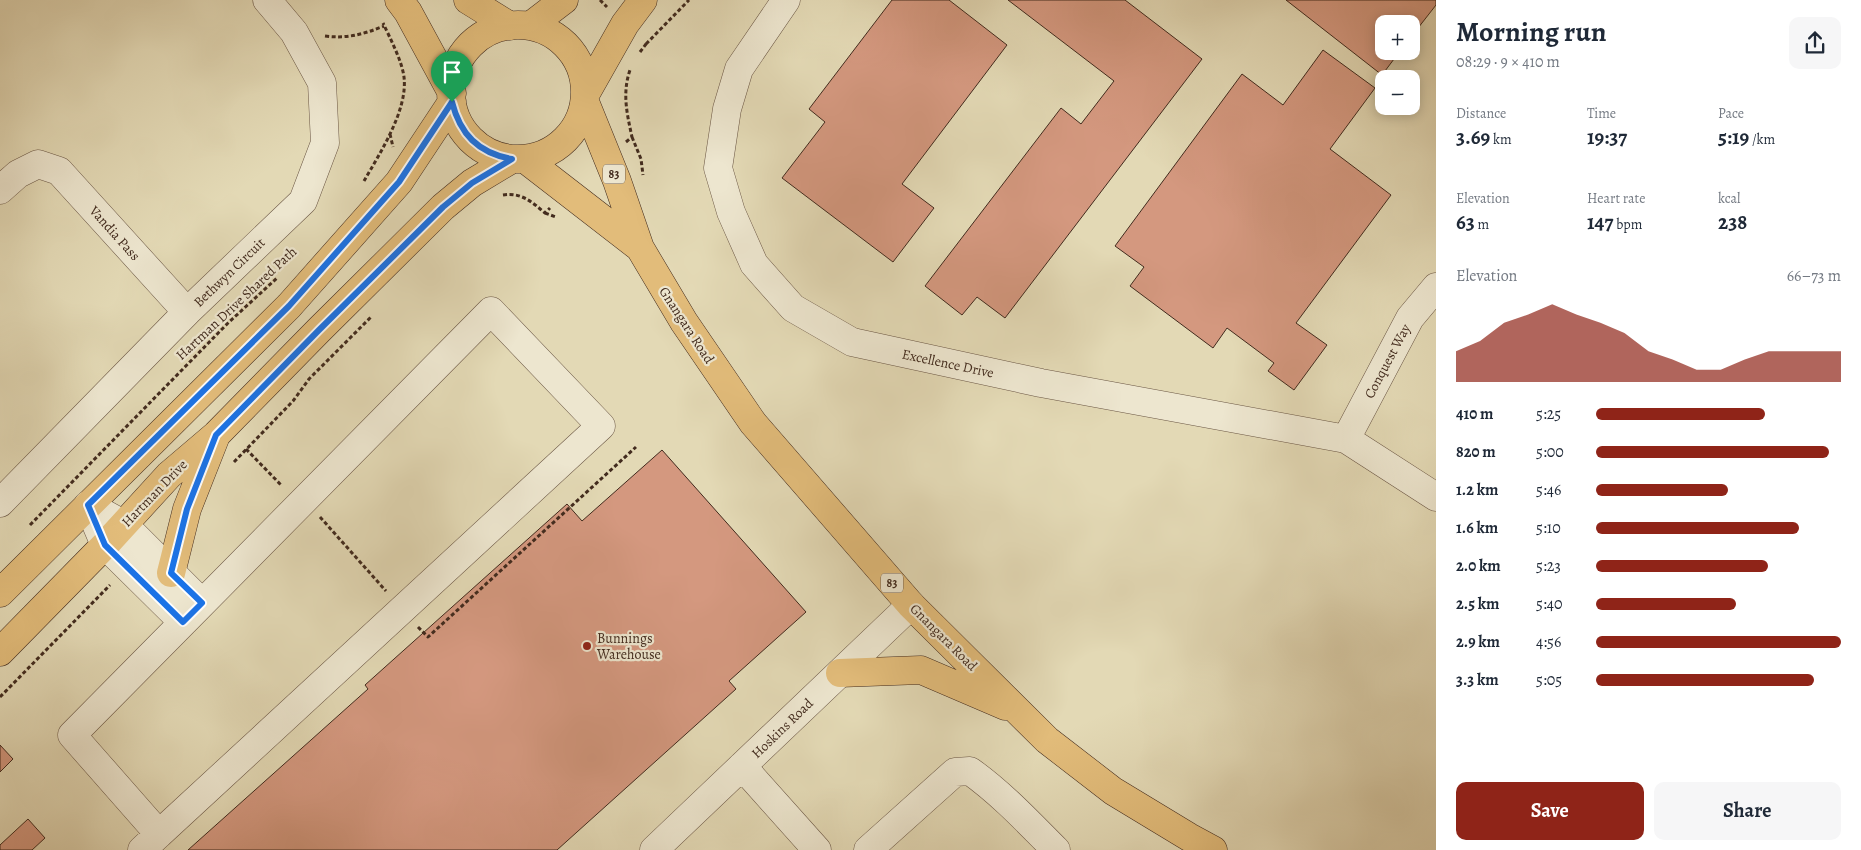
<!DOCTYPE html>
<meta charset="utf-8">
<style>
:root{--surface:#fff;--page:#f6f6f7;--text:#1f2937;--muted:#747a83;--accent:#8f2418}
body{margin:0;font-family:Alegreya,serif;background:var(--page);color:var(--text);height:100vh;display:flex;flex-direction:column;font-size:19px;white-space:nowrap}
*{box-sizing:border-box;margin:0}
p{font-size:16px;color:var(--muted)}
.icon{flex:none;width:28px;height:28px;fill:none;stroke:currentColor;stroke-width:2;stroke-linecap:round;stroke-linejoin:round}
.map{position:relative;flex:1;overflow:hidden}
.sheet{display:flex;flex-direction:column;background:var(--surface);width:425px}
.sheet>*{flex:none}
.controls{position:absolute;left:1375px;top:15px;display:grid;gap:10px}
.controls a{display:grid;place-items:center;width:45px;height:45px;border-radius:10px;background:var(--surface);box-shadow:0 2px 12px #0003;font-size:25px}
.pin{position:absolute;display:grid;place-items:center;width:42px;height:42px;color:#fff;margin:-51px -21px;border-radius:50% 50% 50% 0;rotate:-45deg;box-shadow:0 0 5px #0007}
.pin .icon{rotate:45deg}
.round{display:grid;place-items:center;flex:none;width:52px;height:52px;border-radius:10px;background:var(--page)}
.summary{display:flex;align-items:center;justify-content:space-between;height:85px;padding:0 20px}
h1{font-size:28px;font-weight:700;line-height:38px}
.metrics{display:grid;grid-template-columns:repeat(3,1fr);gap:8px;height:85px;padding:5px 20px}
.metrics div{display:grid;align-content:center}
.metrics b{font-size:21px;font-weight:700}
.metrics small{font-size:14px;font-weight:400}
.metrics p{font-size:14px}
.chart{height:140px;padding:10px 20px}
.chart p{display:flex;justify-content:space-between}
.chart svg{width:100%;height:90px;margin-top:5px;fill:var(--accent);opacity:.7}
.button{display:flex;gap:10px;margin-top:auto;padding:10px 20px}
.button a{flex:1;height:58px;border-radius:10px;background:var(--accent);color:#fff;font-size:20px;font-weight:700;line-height:58px;text-align:center}
.button a+a{background:var(--page);color:var(--text)}
ul{padding:0 20px;list-style:none;font-size:16px}
li{display:grid;grid-template-columns:80px 60px 1fr;align-items:center;height:38px}
li i{height:12px;border-radius:6px;background:var(--accent)}
main{display:flex;flex:1;min-height:0}
.map>svg:first-child{display:block}
.building{fill:#d4987f;stroke:#422b1e}
.lines{fill:none;stroke-linecap:round;stroke-linejoin:round}
.minor-casing{stroke:#6a5644;stroke-width:29}
.major-casing{stroke:#422b1e;stroke-width:29}
.path{stroke:#422b1e;stroke-width:3;stroke-dasharray:4 2.5;stroke-linecap:butt}
.minor{stroke:#ede6cf;stroke-width:28}
.major{stroke:#e2bc7a;stroke-width:28}
.route-casing{stroke:#fff;stroke-width:10}
.route{stroke:#1a73e8;stroke-width:6}
.poi-dot{fill:#8f2418;stroke:#ede6cf;stroke-width:2}
.labels{text-anchor:middle;stroke-width:4.5;stroke-linejoin:round;paint-order:stroke}
.shield{fill:#ede6cf;stroke:#756353;stroke-width:1}
.shield-label{font-size:12px;font-weight:bold;fill:#422b1e}
.street-label{font-size:14px;fill:#422b1e;stroke:#ede6cf}
.poi-label{font-size:14px;fill:#422b1e;stroke:#ede6cf;text-anchor:start}
</style>
<main>
<div class="map">
<svg width="1436" height="850" viewBox="0 0 1436 850">
<rect width="100%" height="100%" fill="#e3d9b5"/>
<filter id="stains"><feTurbulence type="fractalNoise" baseFrequency=".004" numOctaves="4"/><feColorMatrix values="0 0 0 0 .2 0 0 0 0 .09 0 0 0 0 .02 0 0 0 .5 -.17"/></filter>
<radialGradient id="worn" r=".72"><stop offset=".6" stop-color="#630" stop-opacity="0"/><stop offset="1" stop-color="#630" stop-opacity=".3"/></radialGradient>
<!-- building -->
<path class="building" d="M892 0H949L1007 45 902 184 934 208 893 262 782 178 825 122 809 109Z
M1008 0H1125L1202 59 1005 318 977 297 962 315 925 286 1061 108 1081 124 1114 81Z
M1286 0H1436V5L1411 37V24H1384V51H1400L1382 75Z
M1323 50 1375 88 1330 149 1391 195 1296 323 1327 345 1294 390 1268 371 1274 363 1227 328 1213 348 1130 286 1144 267 1115 246 1242 74 1283 105Z
M662 450 806 612 729 681 736 689 557 850H188L368 689 365 685 567 504 582 521Z
M0 745 13 759 0 772Z
M28 819 45 838 32 850H0V845Z"/>
<g class="lines">
<!-- minor casing -->
<g class="minor-casing">
<path id="minor" d="M786 0 739 69 727 109 718 168 731 212 754 264 793 308 852 342 1041 383 1346 439 1436 497
M0 190 18 174 38 164 59 171 187 312
M491 311 601 426 159 834 72 735Z
M1346 439 1410 318 1436 287
M0 503 187 312 303 201 325 143 322 83 294 32 267 0
M88 505 105 545 183 622
M103 513 123 524 202 603
M742 766 817 850
M142 850 159 834
M654 850 911 605
M868 850 955 772 970 771C1002 794 1028 822 1056 850"/>
</g>
<!-- major casing -->
<g class="major-casing">
<path id="major" d="M399 0 408 12 452 93
M468 0 510 26
M451 92a67 67 0 1 1 134 0a67 67 0 1 1-134 0Z
M530 26 564 0
M586 93 625 24 643 0
M585 102 617 181 640 248 684 322 753 423 911 605 1047 740 1113 791 1189 837 1213 850
M525 159 640 248
M171 573 187 509 215 438
M0 593 289 306 399 182 452 102
M0 652 105 545 169 475 216 435 319 330 443 207 472 183 512 159
M840 673 921 670 1005 706"/>
</g>
<!-- path -->
<path class="path" d="M600 0 607 7
M325 36C347 39 364 34 384 26
M646 44 689 0
M640 52 646 44
M390 134 393 147
M632 137 641 159 643 175
M626 142 632 137C627 114 622 93 630 70
M364 181C380 153 408 110 404 77 402 61 390 38 383 23
M503 195C521 192 532 202 545 213L550 208
M545 213 556 217
M246 449 282 486
M234 462 293 401 309 379 372 316
M320 517 386 591
M30 525 228 323 277 278
M418 627 428 637 636 447
M0 697 110 585"/>
<!-- minor -->
<use href="#minor" class="minor"/>
<!-- major -->
<use href="#major" class="major"/>
</g>
<g class="lines">
<!-- route casing -->
<g class="route-casing">
<path id="route" d="M452 102C460 134 478 153 512 159L472 183 443 207 319 330 216 435 187 509 171 573 202 603 183 622 105 545 88 505 289 306 399 182Z"/>
</g>
<!-- route -->
<use href="#route" class="route"/>
</g>
<!-- markers -->
<circle class="poi-dot" cx="587" cy="646" r="5"/>
<g class="labels">
<!-- shield labels -->
<g class="shield">
<rect x="603" y="164.5" width="22" height="19" rx="4"/>
<rect x="881" y="573.5" width="22" height="19" rx="4"/>
</g>
<g class="shield-label">
<text x="614" y="178">83</text>
<text x="892" y="587">83</text>
</g>
<!-- street labels -->
<g class="street-label">
<text transform="translate(115 233) rotate(48)" y="5">Vandia Pass</text>
<text transform="translate(229 272) rotate(-44)" y="5">Bethwyn Circuit</text>
<text transform="translate(236 303) rotate(-43)" y="5">Hartman Drive Shared Path</text>
<text transform="translate(687 325) rotate(57)" y="5">Gnangara Road</text>
<text transform="translate(1387 361) rotate(-62)" y="5">Conquest Way</text>
<text transform="translate(948 363) rotate(12)" y="5">Excellence Drive</text>
<text transform="translate(154 493) rotate(-46)" y="5">Hartman Drive</text>
<text transform="translate(944 637) rotate(45)" y="5">Gnangara Road</text>
<text transform="translate(782 728) rotate(-44)" y="5">Hoskins Road</text>
</g>
<!-- poi labels -->
<g class="poi-label">
<text x="597" y="643">Bunnings<tspan x="597" dy="16">Warehouse</tspan></text>
</g>
</g>
<rect width="100%" height="100%" filter="url(#stains)"/>
<rect width="100%" height="100%" fill="url(#worn)"/>
</svg>
<div class="controls">
<a>+</a>
<a>−</a>
</div>
<div class="pin" style="left:452px;top:102px;background:#1e9e55"><svg class="icon" aria-label="arrive" viewBox="0 0 24 24"><path d="M6 21V4h12l-3 4 3 4H6"/></svg></div>
</div>
<section class="sheet">
<div class="summary"><div><h1>Morning run</h1><p>08:29 · 9 × 410 m</p></div><a class="round"><svg class="icon" aria-label="share" viewBox="0 0 24 24"><path d="M12 15V3M7 8l5-5 5 5M5 13v7h14v-7"/></svg></a></div>
<div class="metrics">
<div><p>Distance</p><b>3.69<small> km</small></b></div>
<div><p>Time</p><b>19:37</b></div>
<div><p>Pace</p><b>5:19<small> /km</small></b></div>
</div>
<div class="metrics">
<div><p>Elevation</p><b>63<small> m</small></b></div>
<div><p>Heart rate</p><b>147<small> bpm</small></b></div>
<div><p>kcal</p><b>238</b></div>
</div>
<div class="chart"><p><span>Elevation</span>66–73 m</p>
<svg viewBox="0 0 160 44" preserveAspectRatio="none"><path d="M0 44V29L10 24L20 15L30 11L40 6L50 11L60 15L70 20L80 29L90 33L100 38L110 38L120 33L130 29L140 29L150 29L160 29V44z"/></svg>
</div>
<ul>
<li><b>410 m</b>5:25<i style="width:69%"></i></li>
<li><b>820 m</b>5:00<i style="width:95%"></i></li>
<li><b>1.2 km</b>5:46<i style="width:54%"></i></li>
<li><b>1.6 km</b>5:10<i style="width:83%"></i></li>
<li><b>2.0 km</b>5:23<i style="width:70%"></i></li>
<li><b>2.5 km</b>5:40<i style="width:57%"></i></li>
<li><b>2.9 km</b>4:56<i style="width:100%"></i></li>
<li><b>3.3 km</b>5:05<i style="width:89%"></i></li>
</ul>
<div class="button"><a>Save</a><a>Share</a></div>
</section>
</main>
